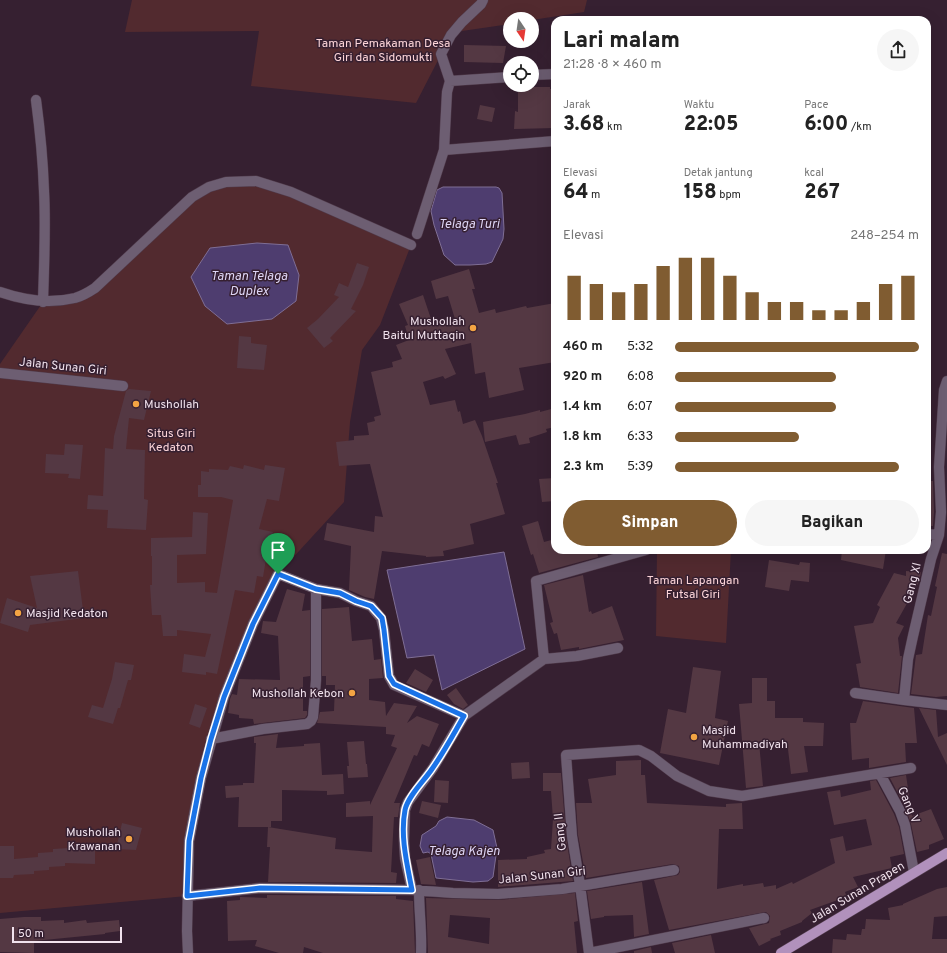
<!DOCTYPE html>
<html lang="id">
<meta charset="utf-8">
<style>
:root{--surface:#fff;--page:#f6f6f6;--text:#222;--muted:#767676;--accent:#805c31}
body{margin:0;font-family:Overpass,sans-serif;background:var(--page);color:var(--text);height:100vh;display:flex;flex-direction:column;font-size:15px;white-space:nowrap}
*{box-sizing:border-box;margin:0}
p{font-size:13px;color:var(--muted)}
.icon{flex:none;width:22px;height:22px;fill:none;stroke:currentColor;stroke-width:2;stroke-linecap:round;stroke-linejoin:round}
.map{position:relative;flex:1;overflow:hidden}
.drawer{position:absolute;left:551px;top:16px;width:380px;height:538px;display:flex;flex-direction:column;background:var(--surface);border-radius:12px;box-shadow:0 4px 16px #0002}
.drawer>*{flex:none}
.needle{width:26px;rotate:167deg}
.buttons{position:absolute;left:503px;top:12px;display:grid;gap:8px}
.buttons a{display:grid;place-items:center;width:36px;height:36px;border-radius:50%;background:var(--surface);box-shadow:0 4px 16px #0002;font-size:20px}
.scale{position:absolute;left:12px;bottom:10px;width:110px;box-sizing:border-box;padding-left:4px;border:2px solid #f1e2ed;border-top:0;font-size:11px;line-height:14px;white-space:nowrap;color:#f1e2ed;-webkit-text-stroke:3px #362031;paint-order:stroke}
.pin{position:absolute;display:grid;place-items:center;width:34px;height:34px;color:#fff;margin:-41px -17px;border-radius:50% 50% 50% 0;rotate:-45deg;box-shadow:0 0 4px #0007}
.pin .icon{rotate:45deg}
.round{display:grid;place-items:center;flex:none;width:42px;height:42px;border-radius:21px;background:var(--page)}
.head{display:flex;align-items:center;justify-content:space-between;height:68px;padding:0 12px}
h1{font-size:22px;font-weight:800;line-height:30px}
.figures{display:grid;grid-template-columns:repeat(3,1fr);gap:6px;height:68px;padding:4px 12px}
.figures div{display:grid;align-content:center}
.figures b{font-size:20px;font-weight:800}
.figures small{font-size:11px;font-weight:400}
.figures p{font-size:11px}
.chart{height:112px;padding:8px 12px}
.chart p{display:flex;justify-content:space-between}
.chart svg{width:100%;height:72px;margin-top:4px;stroke:var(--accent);stroke-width:6}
.cta{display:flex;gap:8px;margin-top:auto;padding:8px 12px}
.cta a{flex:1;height:46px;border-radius:24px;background:var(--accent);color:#fff;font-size:16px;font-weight:800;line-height:46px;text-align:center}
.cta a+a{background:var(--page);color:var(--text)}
ul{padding:0 12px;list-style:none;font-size:13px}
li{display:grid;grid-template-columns:64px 48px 1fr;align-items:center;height:30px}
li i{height:10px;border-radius:5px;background:var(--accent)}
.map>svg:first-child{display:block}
.green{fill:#522a2f}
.water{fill:#4e3d6f;stroke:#7f6e95}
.building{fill:#543843;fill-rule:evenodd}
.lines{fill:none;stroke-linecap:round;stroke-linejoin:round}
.minor-casing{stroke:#503b4b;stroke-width:11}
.major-casing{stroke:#503b4b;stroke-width:11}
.minor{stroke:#6d5e72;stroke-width:10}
.major{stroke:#b191bc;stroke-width:10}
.route-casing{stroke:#fff;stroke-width:8}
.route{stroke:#1a73e8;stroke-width:5}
.poi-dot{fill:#f3a443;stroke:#362031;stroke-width:1.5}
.labels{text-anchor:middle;stroke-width:3;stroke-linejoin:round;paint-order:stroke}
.park-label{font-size:12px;fill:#fcd4d8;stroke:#362031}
.poi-label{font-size:12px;fill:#f1e2ed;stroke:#362031;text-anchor:end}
.street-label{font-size:12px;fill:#f1e2ed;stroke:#362031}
.water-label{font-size:13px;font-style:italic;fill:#ded5f5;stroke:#362031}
</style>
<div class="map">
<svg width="947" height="953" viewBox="0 0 947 953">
<rect width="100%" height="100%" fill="#362031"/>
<!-- green -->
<path class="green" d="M132 0H587L584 12 532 20V19H510V24L462 31 451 35 416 103 251 86 259 31 125 32Z
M265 184 411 245 380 325 362 350 350 422 344 502 278 574 224 697 201 778 187 896 0 913V364L43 302 75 298 209 187Z
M657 550H731L726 643 656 636Z"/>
<!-- water -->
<path class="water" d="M443 187H496L499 188 502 193 504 229 503 239 492 262 486 264 470 265H455L444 255 434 225 431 211 437 190Z
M257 243 288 245 299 275 296 301 272 319 227 324 205 306 191 277 210 248Z
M504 552 525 649 442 690 434 655 407 658 387 570Z
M447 817 474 820 493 830 497 848 493 877 488 881 473 882 436 878 431 854 428 852 423 853 420 846 422 835 436 826 439 821Z"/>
<!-- building -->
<path class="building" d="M464 45 506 46 503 63 464 62Z
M531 87H550V89H555V128L514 129 515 111 518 112V88H531Z
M480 105 495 108 492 122 477 119Z
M357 263 369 267 363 285 351 309 356 311 330 338 333 341 324 348 307 328 318 319 339 297 334 295 339 283 348 287Z
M469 269 475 289H472L479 313 495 309 496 313 526 306 527 308 555 303V362L519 368 524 390 489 398 485 372 475 374 471 343 445 349 456 374 445 379 443 376 423 382 430 405 455 400 458 412 460 411 463 424 475 420 482 436 498 483H496L505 514 470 524 474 544 443 551 444 556 426 557V556L382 551 374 599 365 597 349 590 351 546 324 540 327 523 374 532 375 516 383 517 370 464 339 466 336 442 354 440V436L369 435 367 423 375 421 374 417 381 415 371 372 393 367 392 362 402 359 396 345 409 340 405 326 408 325 399 304 423 295 433 325 455 319 448 296 436 299 431 281Z
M239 336 251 337V343L267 345 264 370 237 368Z
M129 389 151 391 144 420 129 418 126 449 145 450 144 499 148 500 146 530 107 528 108 510 87 509 88 495 103 496 105 448 113 449 114 436 126 391Z
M555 408V427L546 429 547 432 529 438 530 443 519 445 516 435 485 442 483 422 525 414 540 410V412Z
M65 444 83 445 80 479 68 478 69 474 45 473 46 454 64 455Z
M244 465 264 470 265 465 285 468 279 501 267 499 259 529 273 532 270 548 268 547 263 577 257 576 254 593 235 590 217 674 206 672V675L182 672 184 654 205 657 211 634 177 630V636H163L161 615H152L150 585H152V556H151V538L192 537 193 512 208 513 206 554 177 555V583L205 582V592L217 593 233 500 221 497H198V485H201V471L209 472V469L228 470 230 466 243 469Z
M555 478V501L542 502 539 479Z
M927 481H933L934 512 933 526H927Z
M538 521 544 542 555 539V550H597L598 557 539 573 533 554 531 555 522 526Z
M842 550H886L883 569 841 560Z
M942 553 947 554V696L936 697 911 694 916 655 922 654 928 615 931 616 937 587 935 586Z
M769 560 799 565 800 562 810 563 809 582 791 580 789 591 765 587Z
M78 571 84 618 30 625 28 632 0 623 7 598 37 608 30 576Z
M906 571 921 572 919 582 896 623 904 626 898 638 900 656H902L898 693 860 687 856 664 861 663 854 626 873 623 880 607 877 605 894 573 906 576Z
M583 575 589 612 591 611 592 614 612 606 624 640 579 649V647L561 650 557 633 554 634 550 623 553 622 544 585Z
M287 589 305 594 302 611 310 610V676L303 677V711H307V715L305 718 254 724 253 719 239 718V715L228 713 230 699 232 694 237 695 239 679 280 680 278 636 261 633 263 621 276 622Z
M349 607 352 641 372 639 374 660 381 659 383 678 369 679V700L385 702 386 716 394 703 417 706 407 723 417 716 439 724 429 747 422 744 417 756 414 755 394 803H400L398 817H394L391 872 397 873 396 883 268 882 270 847H267L268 827 336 838 335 849 372 852 373 816 346 817V803L370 801V805L397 748 391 746 395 735 386 734V727L317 723 320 712 334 711 335 685H326V676H322V609Z
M115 662 134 665 131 680H128L120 708H118L113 724 88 717 92 705 103 708 112 679Z
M693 667 721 671 715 718 728 721 719 765 660 753 668 709 686 713Z
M415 669 433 680 426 692 406 683Z
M752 678H767V701H775V718H803V722L824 723 823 746H804L808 772 791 774 787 741 759 742 763 786 746 788 739 704 752 703Z
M456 688 468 705 463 709 454 704 447 695Z
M863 701 914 708 917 743H905L906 762 869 768V758L852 760 850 723H856Z
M195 704 207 708 200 728 189 724Z
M919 708 936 710 938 737 947 733V765Z
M278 734 276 748 304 746V744L320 743 322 775 343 774 344 794 327 795V791L282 790V821H271V827H238L239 797 226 798 225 786 243 785V783H254L256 743H254V737Z
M364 741 366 764H367L368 777 348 778 347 766H349L347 742Z
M641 760V775H645L647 803 726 807V804L742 803 743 829H719L717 889 743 884V886L763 883 764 887 776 885V889L792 882 793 884 835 863 830 839 843 836 846 851 872 845 866 819 834 825 827 792 840 790 841 797 871 790 870 781 876 780 894 814 899 827 904 854 890 857 892 868 853 877 858 887 845 892 846 895 835 901 810 910 812 913 802 921V922L780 931 781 935 770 939 771 940 759 946 749 928 769 923 770 916 766 912 669 930 654 880 678 875 680 872 679 866 673 864 586 878 578 835 576 803H592L588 779 616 775V761Z
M529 762 530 778 512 779 511 763Z
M543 773H561L566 837 573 881 498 887V860L527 859V857L545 853 544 850 551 849 553 819 551 791H543Z
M906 775 912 816 931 809 944 839 929 845V849L917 852 911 824 906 809 890 778Z
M435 780 449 781 448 803 434 802Z
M422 801 441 805 438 818 419 813Z
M122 823 142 828 136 850 116 849Z
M95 844V864L65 863V866L49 867V870L34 871V874L14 875 13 878H0V846H14V859L38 857V853L53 852V849L69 848V845Z
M430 857 436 885 421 884 416 860Z
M642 882 649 934 634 937 633 915 604 916V917L591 919 587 891Z
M947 887V916L934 917 932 939H947V953H832L833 939 846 940 847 934 861 935 862 929H865L866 919 890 920 888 908 903 905V904L937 889Z
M575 893 578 921 574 922 577 953H428L426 898 498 900ZM450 915 490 918 489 944 448 937Z
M267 895 396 896V899L413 901 415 953H323L304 947 303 953H279L255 946 257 940 228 941 227 901 240 900V897H241L267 898Z
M24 917H41V921L64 920V923L86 920 87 923 119 920 120 931 105 933V934L34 941V953L0 952V919Z
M711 935 715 953H675L672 943Z
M651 947 652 953H634V951Z"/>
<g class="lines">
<!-- minor casing -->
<g class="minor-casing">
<path id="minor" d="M532 75 555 74
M450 81 510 77
M36 100C40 130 43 161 44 191 46 228 44 265 43 302
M444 150 555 141
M417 234 444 150 447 92 450 81 441 54 451 35 462 22 481 4 483 0
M0 292C23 300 50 304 75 298 82 296 89 292 95 288L192 197 209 187 226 182 256 181 291 192 411 245
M0 373 123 386
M947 381 944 390 939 467 941 512 939 535 931 559 913 636 908 659 904 700 947 705
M927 534 939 535
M646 550 536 581 544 659 464 716 433 768 408 802 405 810 404 841 405 858 412 890 453 893 498 894 562 889 674 870
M544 659 577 656 618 648
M855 693 904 700
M211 739 263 729 307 724 311 721 313 717 316 680V589
M880 774 900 811 905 825 914 872
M419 890C419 911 422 932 421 953
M187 896 260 888 412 890
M188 953 187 931 189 841 201 778 224 697 253 624 278 574 316 589 340 593 356 601 371 606 381 618 384 630 389 676 394 685 464 716
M589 953 580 885 572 836 566 755 639 750 651 756 677 776 709 791 742 796 911 768
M589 953 764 918"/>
</g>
<!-- major casing -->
<g class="major-casing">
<path id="major" d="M781 953 947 853"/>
</g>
<!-- minor -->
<use href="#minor" class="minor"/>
<!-- major -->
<use href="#major" class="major"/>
</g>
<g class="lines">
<!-- route casing -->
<g class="route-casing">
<path id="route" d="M278 574 316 589 340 593 356 601 371 606 382 618 384 630 389 676 394 684 464 716C454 733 444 752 432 769 424 781 408 796 405 810 400 836 407 864 412 890L260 888 187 896 189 841 201 778 211 739 224 697 253 624Z"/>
</g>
<!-- route -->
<use href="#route" class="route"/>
</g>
<!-- markers -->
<g class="poi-dot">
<circle cx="473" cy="328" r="4"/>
<circle cx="136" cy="404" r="4"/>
<circle cx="18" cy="613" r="4"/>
<circle cx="352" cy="693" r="4"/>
<circle cx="694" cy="737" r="4"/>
<circle cx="129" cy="839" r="4"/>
</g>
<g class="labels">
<!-- park labels -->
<g class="park-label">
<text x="383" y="47">Taman Pemakaman Desa<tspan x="383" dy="14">Giri dan Sidomukti</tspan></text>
<text x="171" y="437">Situs Giri<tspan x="171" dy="14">Kedaton</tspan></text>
<text x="693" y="584">Taman Lapangan<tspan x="693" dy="14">Futsal Giri</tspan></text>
</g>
<!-- poi labels -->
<g class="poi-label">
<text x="465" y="325">Mushollah<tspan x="465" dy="14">Baitul Muttaqin</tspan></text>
<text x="144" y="408" text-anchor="start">Mushollah</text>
<text x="26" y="617" text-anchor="start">Masjid Kedaton</text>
<text x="344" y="697">Mushollah Kebon</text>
<text x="702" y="734" text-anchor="start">Masjid<tspan x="702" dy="14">Muhammadiyah</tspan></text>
<text x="121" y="836">Mushollah<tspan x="121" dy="14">Krawanan</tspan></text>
</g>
<!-- street labels -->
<g class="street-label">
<text transform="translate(63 366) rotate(6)" y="4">Jalan Sunan Giri</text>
<text transform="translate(912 583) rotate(-76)" y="4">Gang XI</text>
<text transform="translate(909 805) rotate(67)" y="4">Gang V</text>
<text transform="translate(560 832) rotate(-96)" y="4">Gang II</text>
<text transform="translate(542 875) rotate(-6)" y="4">Jalan Sunan Giri</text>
<text transform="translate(857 892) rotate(-31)" y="4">Jalan Sunan Prapen</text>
</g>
<!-- water labels -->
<g class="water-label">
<text x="469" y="228">Telaga Turi</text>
<text x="249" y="280">Taman Telaga<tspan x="249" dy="15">Duplex</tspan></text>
<text x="464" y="855">Telaga Kajen</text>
</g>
</g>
</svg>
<div class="buttons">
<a><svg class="needle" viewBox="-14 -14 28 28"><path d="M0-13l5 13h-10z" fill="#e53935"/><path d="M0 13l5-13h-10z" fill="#767676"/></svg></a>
<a><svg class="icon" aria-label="locate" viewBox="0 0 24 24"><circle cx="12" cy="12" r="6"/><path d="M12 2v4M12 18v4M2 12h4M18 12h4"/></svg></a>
</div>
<div class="scale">50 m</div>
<div class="pin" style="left:278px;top:574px;background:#1e9e55"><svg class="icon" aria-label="arrive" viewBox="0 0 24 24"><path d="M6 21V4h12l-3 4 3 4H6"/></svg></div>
<section class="drawer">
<div class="head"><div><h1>Lari malam</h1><p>21:28 · 8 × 460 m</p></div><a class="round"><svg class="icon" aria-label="share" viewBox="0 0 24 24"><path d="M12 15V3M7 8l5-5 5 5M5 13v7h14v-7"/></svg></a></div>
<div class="figures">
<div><p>Jarak</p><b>3.68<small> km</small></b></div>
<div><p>Waktu</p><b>22:05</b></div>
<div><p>Pace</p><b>6:00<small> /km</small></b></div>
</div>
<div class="figures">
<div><p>Elevasi</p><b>64<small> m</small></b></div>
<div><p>Detak jantung</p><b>158<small> bpm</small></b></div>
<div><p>kcal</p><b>267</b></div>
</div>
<div class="chart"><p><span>Elevasi</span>248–254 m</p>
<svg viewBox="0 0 160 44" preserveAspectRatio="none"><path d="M5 44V17M15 44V22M25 44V27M35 44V22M45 44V11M55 44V6M65 44V6M75 44V17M85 44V27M95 44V33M105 44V33M115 44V38M125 44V38M135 44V33M145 44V22M155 44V17"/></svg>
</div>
<ul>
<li><b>460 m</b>5:32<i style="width:100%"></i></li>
<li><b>920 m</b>6:08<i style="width:66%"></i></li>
<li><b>1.4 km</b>6:07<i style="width:66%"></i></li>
<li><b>1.8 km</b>6:33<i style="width:51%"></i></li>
<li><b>2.3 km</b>5:39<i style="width:92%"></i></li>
</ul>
<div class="cta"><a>Simpan</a><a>Bagikan</a></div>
</section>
</div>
